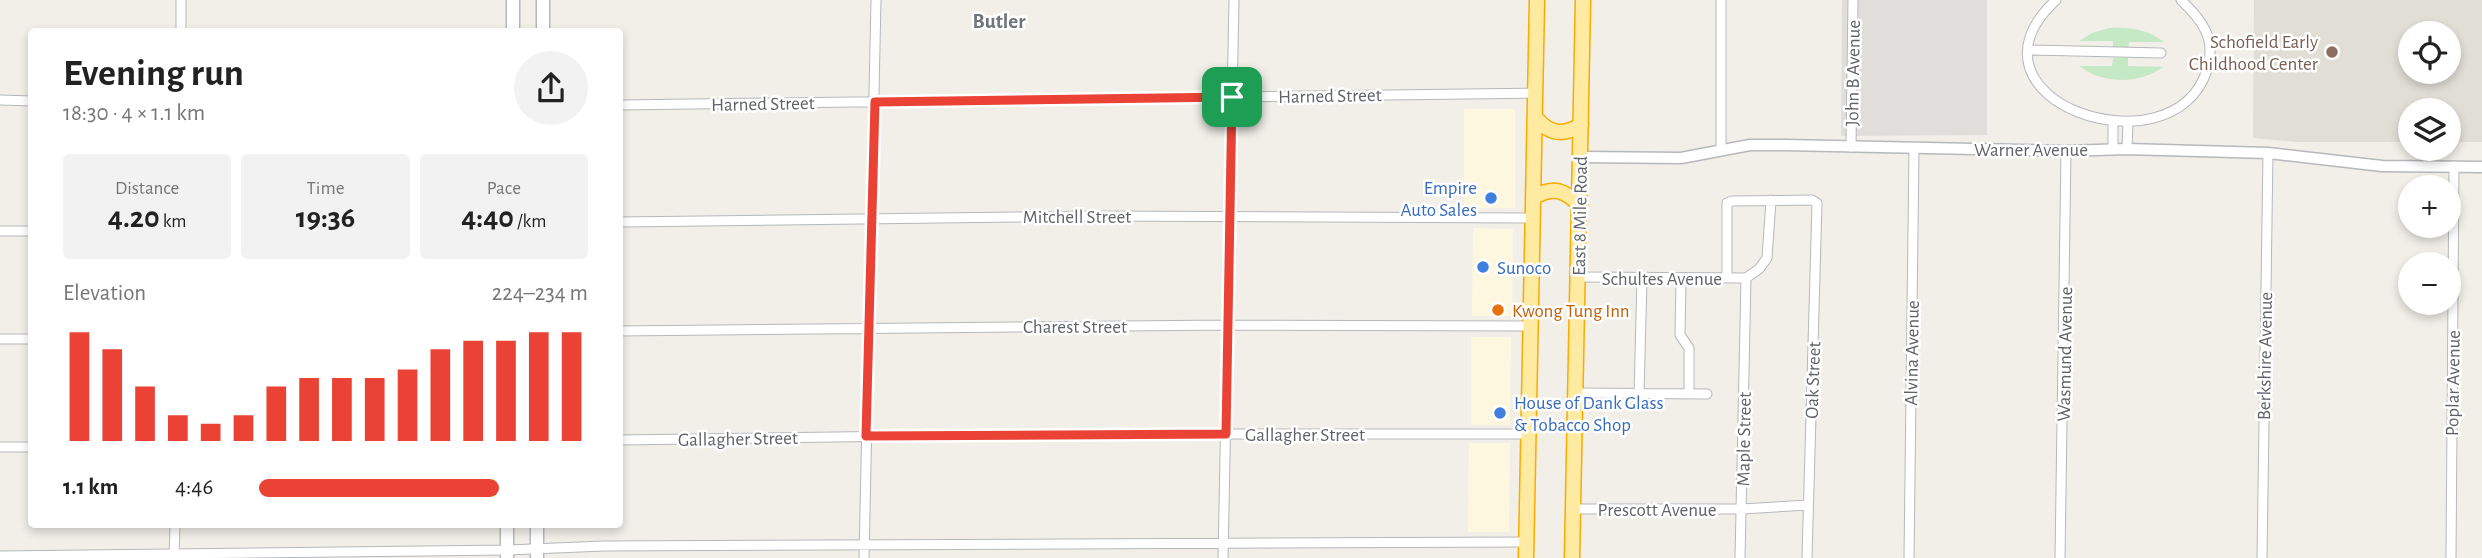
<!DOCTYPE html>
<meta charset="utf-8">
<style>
:root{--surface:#fff;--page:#f2f2f2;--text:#222;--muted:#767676;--accent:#ea4335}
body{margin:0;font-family:"Alegreya Sans",sans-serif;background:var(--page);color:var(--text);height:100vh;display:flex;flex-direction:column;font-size:26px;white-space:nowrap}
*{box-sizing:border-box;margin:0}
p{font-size:23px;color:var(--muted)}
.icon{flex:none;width:38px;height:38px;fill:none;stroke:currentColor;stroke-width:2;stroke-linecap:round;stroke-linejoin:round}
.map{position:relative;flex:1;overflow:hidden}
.details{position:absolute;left:28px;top:28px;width:595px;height:500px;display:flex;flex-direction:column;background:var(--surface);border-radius:7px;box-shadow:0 4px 10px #0003}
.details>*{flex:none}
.fabs{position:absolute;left:2398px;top:21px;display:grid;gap:14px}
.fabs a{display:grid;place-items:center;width:63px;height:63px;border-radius:50%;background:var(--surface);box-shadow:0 4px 10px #0003;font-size:35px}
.pin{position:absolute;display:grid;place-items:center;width:60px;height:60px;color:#fff;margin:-30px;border-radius:14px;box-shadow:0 4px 10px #0006}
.round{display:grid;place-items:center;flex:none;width:74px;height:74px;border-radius:37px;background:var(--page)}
.head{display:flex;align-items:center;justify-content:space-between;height:119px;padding:0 35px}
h1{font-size:38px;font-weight:600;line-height:52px}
.stats{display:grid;grid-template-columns:repeat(3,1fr);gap:10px;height:119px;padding:7px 35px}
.stats div{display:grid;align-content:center;border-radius:7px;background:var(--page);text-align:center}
.stats b{font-size:30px;font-weight:600}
.stats small{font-size:19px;font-weight:400}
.stats p{font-size:19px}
.chart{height:196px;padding:14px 35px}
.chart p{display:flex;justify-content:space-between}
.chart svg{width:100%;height:126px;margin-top:7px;stroke:var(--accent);stroke-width:6}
ul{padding:0 35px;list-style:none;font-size:23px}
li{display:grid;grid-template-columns:112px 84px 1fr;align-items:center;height:52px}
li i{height:18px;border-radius:9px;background:var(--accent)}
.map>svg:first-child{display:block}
.commercial{fill:#fef7e0}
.industrial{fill:#e0deda}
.education{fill:#e1ded6;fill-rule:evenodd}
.green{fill:#c5e8c5}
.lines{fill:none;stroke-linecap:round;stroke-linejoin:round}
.minor-casing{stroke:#b5b8bc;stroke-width:11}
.tertiary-casing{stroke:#b5b8bc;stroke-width:13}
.secondary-casing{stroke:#b6babf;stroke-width:15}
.trunk-casing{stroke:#f9ab00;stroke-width:17}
.minor{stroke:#fff;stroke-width:9}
.tertiary{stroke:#fff;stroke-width:10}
.secondary{stroke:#fff;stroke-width:12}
.trunk{stroke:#feeaa1;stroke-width:14}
.route-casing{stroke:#fff;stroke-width:14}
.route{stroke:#ea4335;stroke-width:9}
.education-dot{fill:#8d6e63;stroke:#fff;stroke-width:2.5}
.shop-dot{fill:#3f7fe0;stroke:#fff;stroke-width:2.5}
.food-dot{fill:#e8710a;stroke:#fff;stroke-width:2.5}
.labels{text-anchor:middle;stroke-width:5;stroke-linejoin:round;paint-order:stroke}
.education-label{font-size:19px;fill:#785e54;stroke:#fff;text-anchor:end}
.street-label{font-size:19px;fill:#5f6368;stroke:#fff}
.shop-label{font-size:19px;fill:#366cbe;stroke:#fff;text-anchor:start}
.food-label{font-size:19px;fill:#c56008;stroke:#fff;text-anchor:start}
.neighbourhood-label{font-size:21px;font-weight:bold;fill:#70757a;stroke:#fff}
</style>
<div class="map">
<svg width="2482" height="558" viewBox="0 0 2482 558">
<rect width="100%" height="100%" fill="#f1efe8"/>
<!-- commercial -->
<path class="commercial" d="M1464 109H1515V208H1464Z
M1473 228 1513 229 1512 316H1472Z
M1471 337H1511L1510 425H1471Z
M1469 443H1510L1509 532H1468Z"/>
<!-- industrial -->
<path class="industrial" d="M1842 0H1987V135L1841 136Z"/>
<!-- education -->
<path class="education" d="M2254 0H2482V142H2448V110H2410V142H2297L2253 138ZM2410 33H2448V72H2410Z"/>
<!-- green -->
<path class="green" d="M2109 28C2130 27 2147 29 2164 42H2129L2128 50 2113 49V41H2079L2092 33Z
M2113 58H2128V66L2163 67C2138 85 2103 84 2079 66H2112Z"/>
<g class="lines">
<!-- minor casing -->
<g class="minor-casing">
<path id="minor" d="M2056 0C1949 100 2173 176 2207 70 2217 39 2202 20 2181 0
M181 32V0
M2028 50 2161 53
M0 100 32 101
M620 105 1536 93
M2113 122V149
M1851 147 1853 0
M2127 149 2128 122
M1721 150V0
M620 222 1090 216 1534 218
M0 231H32
M1578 277 1746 278
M1727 278V203L1732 201 1812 200 1817 203 1807 558
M1681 279 1680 335 1689 348V394
M620 331 1228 325 1531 326
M0 339H32
M1576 393 1707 394
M1639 394 1642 278
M620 440 1053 434H1529
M0 447H32
M1573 509H1742L1808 505
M0 556 507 550 604 546 1527 542
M174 558 175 525
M864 558 876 0
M1223 558 1234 0
M1740 558 1746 278 1759 269 1767 258 1771 200
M1909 558 1914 148
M2060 558 2066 151
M2262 558 2268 153
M2451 558 2454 166"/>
</g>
<!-- tertiary casing -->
<g class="tertiary-casing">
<path id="tertiary" d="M1580 157 1681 158 1750 145H1785L2066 151 2127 149 2268 153 2382 166 2482 167"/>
</g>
<!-- secondary casing -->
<g class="secondary-casing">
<path id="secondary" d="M513 32V0
M543 32V0
M507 558V525
M537 558V525"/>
</g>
<!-- trunk casing -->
<g class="trunk-casing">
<path id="trunk" d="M1536 118C1549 134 1563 136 1581 125
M1534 197C1554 186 1564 190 1580 205
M1526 558 1537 0
M1572 558 1583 0"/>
</g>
<!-- minor -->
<use href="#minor" class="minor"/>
<!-- tertiary -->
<use href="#tertiary" class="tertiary"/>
<!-- secondary -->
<use href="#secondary" class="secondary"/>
<!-- trunk -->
<use href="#trunk" class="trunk"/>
</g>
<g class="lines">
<!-- route casing -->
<g class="route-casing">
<path id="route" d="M1232 97 1226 434 866 436 875 102Z"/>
</g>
<!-- route -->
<use href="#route" class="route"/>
</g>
<!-- markers -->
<circle class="education-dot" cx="2332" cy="52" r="7"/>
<g class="shop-dot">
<circle cx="1491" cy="198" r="7"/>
<circle cx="1483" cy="267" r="7"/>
<circle cx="1500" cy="413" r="7"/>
</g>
<circle class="food-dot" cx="1498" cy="310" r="7"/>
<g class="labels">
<!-- education labels -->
<g class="education-label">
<text x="2318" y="48">Schofield Early<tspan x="2318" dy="22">Childhood Center</tspan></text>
</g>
<!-- street labels -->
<g class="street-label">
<text transform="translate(1852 73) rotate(-89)" y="7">John B Avenue</text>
<text transform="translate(1330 95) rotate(-1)" y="7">Harned Street</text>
<text transform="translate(763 103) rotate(-1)" y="7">Harned Street</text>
<text x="2031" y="156">Warner Avenue</text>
<text x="1077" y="223">Mitchell Street</text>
<text transform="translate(1579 216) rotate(-89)" y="7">East 8 Mile Road</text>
<text x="1662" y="285">Schultes Avenue</text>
<text x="1075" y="333">Charest Street</text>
<text transform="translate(1911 353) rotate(-89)" y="7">Alvina Avenue</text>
<text transform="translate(2064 354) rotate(-89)" y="7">Wasmund Avenue</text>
<text transform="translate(2264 356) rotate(-89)" y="7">Berkshire Avenue</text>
<text transform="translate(1812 380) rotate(-88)" y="7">Oak Street</text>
<text transform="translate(2452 383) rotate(-89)" y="7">Poplar Avenue</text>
<text x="1305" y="441">Gallagher Street</text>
<text transform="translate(738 438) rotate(-1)" y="7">Gallagher Street</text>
<text transform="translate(1743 439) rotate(-89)" y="7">Maple Street</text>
<text x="1657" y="516">Prescott Avenue</text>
</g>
<!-- shop labels -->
<g class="shop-label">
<text x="1477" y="194" text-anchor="end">Empire<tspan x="1477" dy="22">Auto Sales</tspan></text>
<text x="1497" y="274">Sunoco</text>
<text x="1514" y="409">House of Dank Glass<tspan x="1514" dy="22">&amp; Tobacco Shop</tspan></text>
</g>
<!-- food labels -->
<g class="food-label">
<text x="1512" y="317">Kwong Tung Inn</text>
</g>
<!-- neighbourhood labels -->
<g class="neighbourhood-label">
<text x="999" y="28">Butler</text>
</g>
</g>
</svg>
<div class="fabs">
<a><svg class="icon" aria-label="locate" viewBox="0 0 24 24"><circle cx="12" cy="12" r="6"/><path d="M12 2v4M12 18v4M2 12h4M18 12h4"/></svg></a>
<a><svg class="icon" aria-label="layers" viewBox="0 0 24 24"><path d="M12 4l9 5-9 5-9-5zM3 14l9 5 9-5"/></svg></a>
<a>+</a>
<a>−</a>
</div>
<div class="pin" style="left:1232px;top:97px;background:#1e9e55"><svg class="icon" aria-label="arrive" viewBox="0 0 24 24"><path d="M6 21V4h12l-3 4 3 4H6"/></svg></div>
<section class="details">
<div class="head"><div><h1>Evening run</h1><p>18:30 · 4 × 1.1 km</p></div><a class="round"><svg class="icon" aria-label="share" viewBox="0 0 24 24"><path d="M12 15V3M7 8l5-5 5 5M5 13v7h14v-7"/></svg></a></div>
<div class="stats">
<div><p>Distance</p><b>4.20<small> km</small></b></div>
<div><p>Time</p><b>19:36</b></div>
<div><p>Pace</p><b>4:40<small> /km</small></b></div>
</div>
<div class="chart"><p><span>Elevation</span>224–234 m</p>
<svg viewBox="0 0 160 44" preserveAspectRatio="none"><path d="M5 44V6M15 44V12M25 44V25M35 44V35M45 44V38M55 44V35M65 44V25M75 44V22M85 44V22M95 44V22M105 44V19M115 44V12M125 44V9M135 44V9M145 44V6M155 44V6"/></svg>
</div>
<ul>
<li><b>1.1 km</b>4:46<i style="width:73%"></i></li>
</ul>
</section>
</div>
